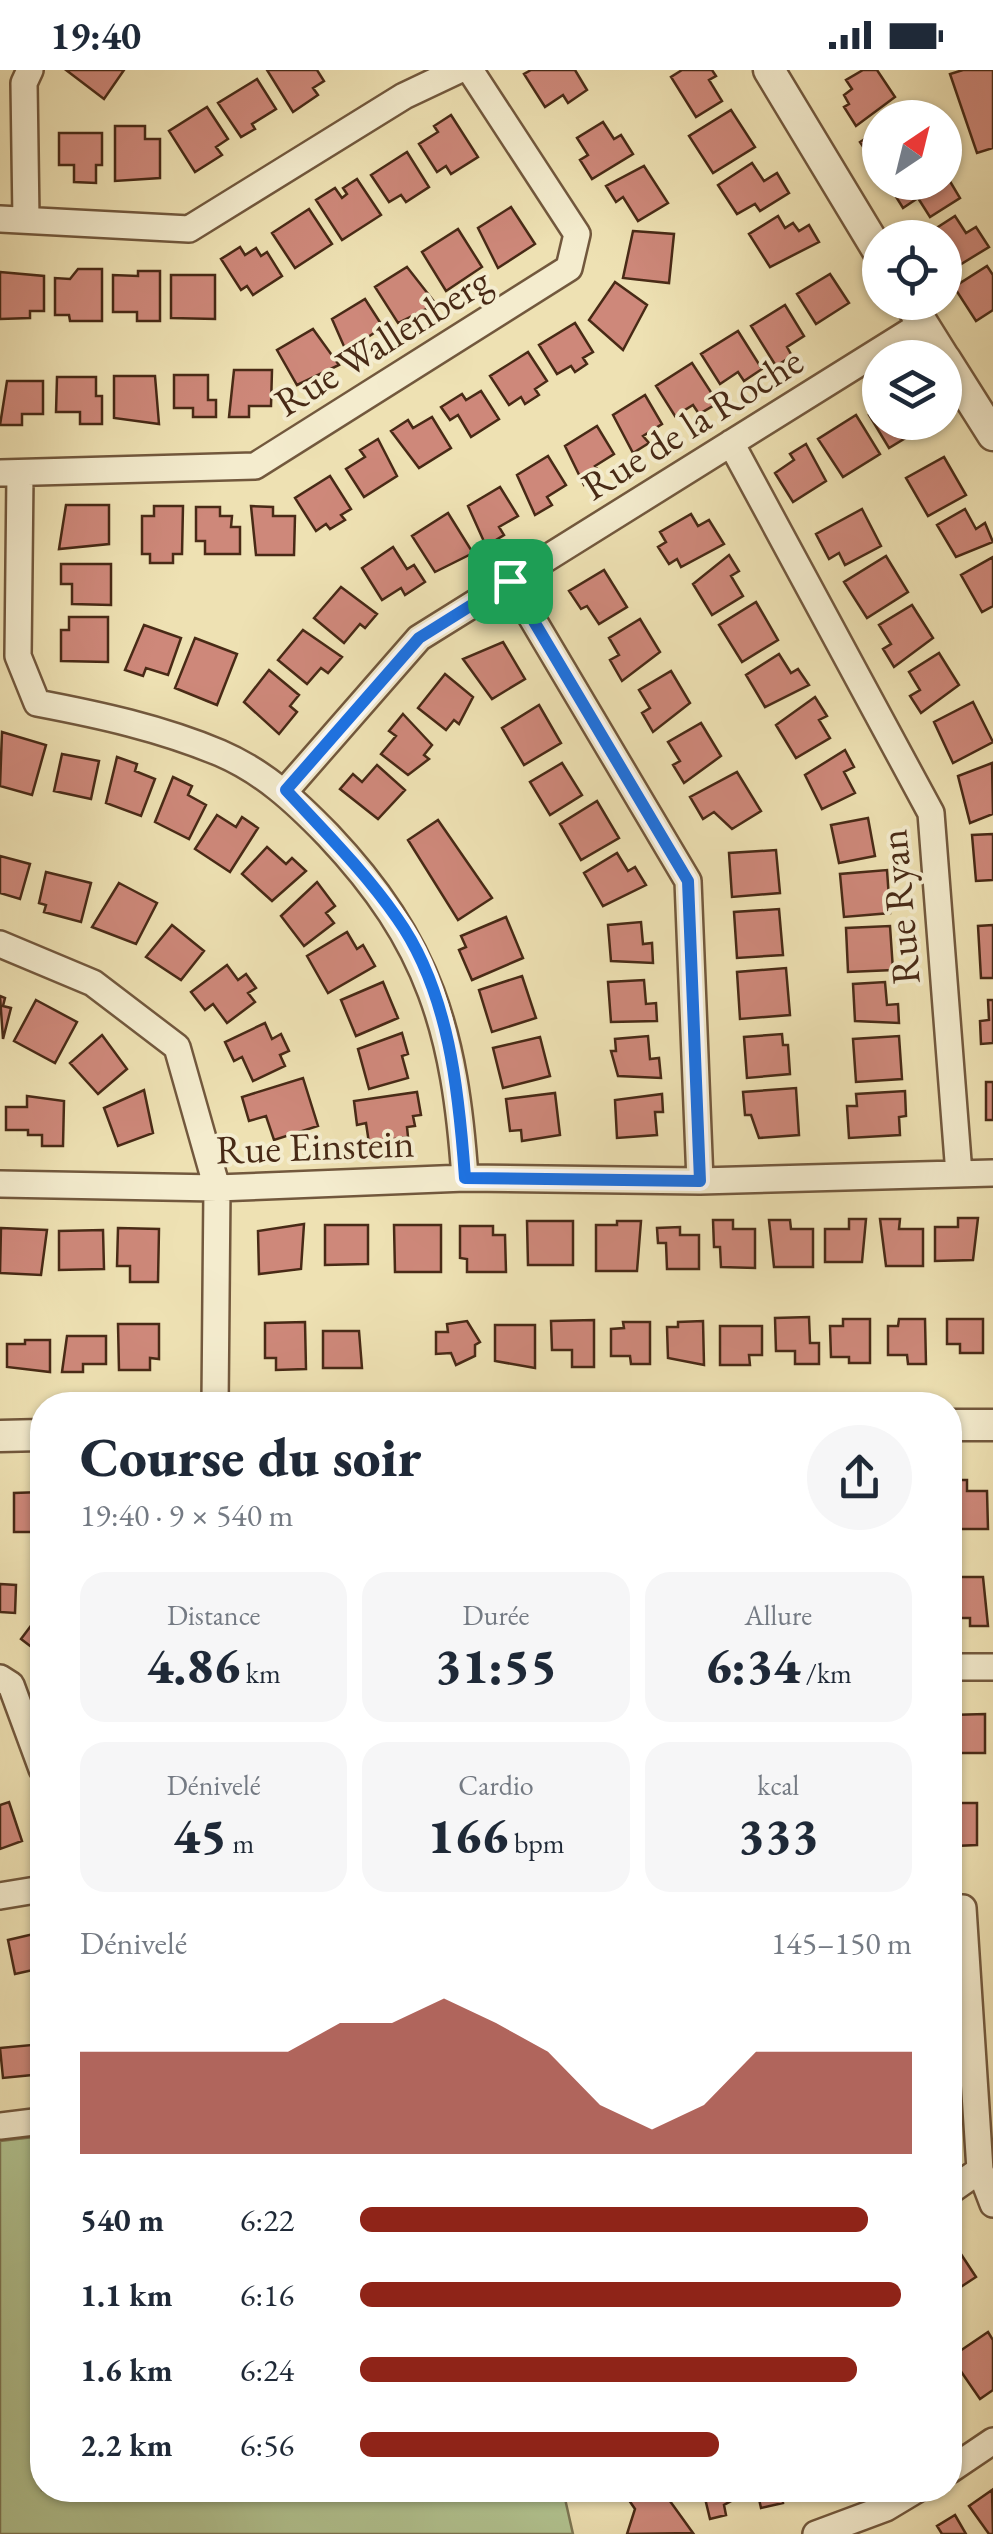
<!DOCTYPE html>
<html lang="fr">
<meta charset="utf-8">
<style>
:root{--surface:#fff;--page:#f6f6f7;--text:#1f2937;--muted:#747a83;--accent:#8f2418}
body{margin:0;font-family:"EB Garamond",serif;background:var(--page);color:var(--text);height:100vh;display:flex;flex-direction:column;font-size:38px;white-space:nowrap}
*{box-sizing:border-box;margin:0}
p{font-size:32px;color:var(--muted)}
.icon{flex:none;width:55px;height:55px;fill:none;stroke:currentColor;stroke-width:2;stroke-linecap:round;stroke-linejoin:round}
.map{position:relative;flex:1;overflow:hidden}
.sheet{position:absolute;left:30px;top:1322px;width:932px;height:1110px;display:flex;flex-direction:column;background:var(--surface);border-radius:40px;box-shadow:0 2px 8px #0004}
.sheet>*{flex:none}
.needle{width:65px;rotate:35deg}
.controls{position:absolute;left:862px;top:30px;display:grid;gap:20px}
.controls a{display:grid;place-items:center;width:100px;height:100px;border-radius:50%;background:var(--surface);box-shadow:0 2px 8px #0004;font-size:50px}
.pin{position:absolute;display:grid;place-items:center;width:85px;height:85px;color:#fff;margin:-42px;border-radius:20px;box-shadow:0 5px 15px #0006}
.round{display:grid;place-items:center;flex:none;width:105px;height:105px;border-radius:52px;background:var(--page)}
.headline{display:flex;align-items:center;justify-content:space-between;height:170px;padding:0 50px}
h1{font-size:55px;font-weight:800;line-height:75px}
.stats{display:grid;grid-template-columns:repeat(3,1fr);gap:15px;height:170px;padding:10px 50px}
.stats div{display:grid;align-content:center;border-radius:25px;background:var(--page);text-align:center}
.stats b{font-size:50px;font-weight:800}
.stats small{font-size:28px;font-weight:400}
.stats p{font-size:28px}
.chart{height:280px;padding:20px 50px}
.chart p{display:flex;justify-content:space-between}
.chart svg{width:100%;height:180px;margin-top:10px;fill:var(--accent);opacity:.7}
ul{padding:0 50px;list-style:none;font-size:32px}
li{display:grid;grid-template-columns:160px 120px 1fr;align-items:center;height:75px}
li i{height:25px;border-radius:12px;background:var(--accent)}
.status{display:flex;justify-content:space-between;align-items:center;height:70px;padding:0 50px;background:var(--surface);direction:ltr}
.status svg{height:28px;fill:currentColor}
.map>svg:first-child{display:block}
.green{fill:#b2c491;stroke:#7d7754;stroke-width:2.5}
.building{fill:#ce887a;stroke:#482a16;stroke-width:2.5}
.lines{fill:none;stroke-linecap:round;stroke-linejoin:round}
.minor-casing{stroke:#72583d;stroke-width:30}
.tertiary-casing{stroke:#72583d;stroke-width:35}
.minor{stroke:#f4ecce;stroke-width:25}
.tertiary{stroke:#f4ecce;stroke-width:30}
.route-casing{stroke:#fff;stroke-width:20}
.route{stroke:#1a73e8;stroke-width:12}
.labels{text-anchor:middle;stroke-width:8;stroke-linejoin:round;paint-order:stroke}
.street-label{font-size:40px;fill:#482a16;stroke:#f4ecce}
</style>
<div class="status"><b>19:40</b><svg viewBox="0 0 49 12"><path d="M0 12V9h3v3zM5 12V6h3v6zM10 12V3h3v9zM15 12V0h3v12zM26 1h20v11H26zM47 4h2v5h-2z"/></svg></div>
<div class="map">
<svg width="993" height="2464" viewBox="0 0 993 2464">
<rect width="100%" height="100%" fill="#eee1b3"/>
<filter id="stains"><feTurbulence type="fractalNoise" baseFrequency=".002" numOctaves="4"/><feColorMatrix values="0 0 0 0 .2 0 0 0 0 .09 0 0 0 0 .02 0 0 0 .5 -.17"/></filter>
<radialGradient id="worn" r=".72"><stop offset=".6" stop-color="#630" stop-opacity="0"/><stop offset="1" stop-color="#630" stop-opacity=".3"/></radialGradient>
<!-- green -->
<path class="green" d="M42 2066V2420H563L573 2464H0V2071Z"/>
<!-- building -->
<path class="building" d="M66 0H124L104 29Z
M267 0H317L324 11 313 18 318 25 293 42Z
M531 0H575L587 20 568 33 563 25 545 37 524 4Z
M682 0H712L716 6 709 10 722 31 696 47 671 7Z
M863 0H877L895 27 856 56 844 37 849 34 844 25 852 19 846 10Z
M963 0H993V78L977 83 950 4Z
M257 9 276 39 252 54 255 59 241 67 218 33Z
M207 37 228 69 216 77 222 85 195 102 169 61Z
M731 40 755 77 713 103 689 66Z
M451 45 478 87 451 104 446 96 437 102 419 74 438 62 434 56Z
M603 52 614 69 621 65 633 84 592 109 580 90 588 85 577 68Z
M115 56H145V69H160V108L115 111Z
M880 59V80L870 87 860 72Z
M59 63H102V95H96V113L74 112V95H59Z
M407 82 429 117 406 132 401 125 389 132 371 105Z
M752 93 764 111 777 103 789 123 760 141 755 134 737 144 718 115Z
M644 96 668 133 638 151 623 127 616 132 606 116Z
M945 103 960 128 930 147 918 128 903 138 890 117 897 112H945Z
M357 109 381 145 342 170 316 130 335 118 342 128 347 124 343 118Z
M511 137 535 174 498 198 478 158Z
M309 139 332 174 295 198 272 163Z
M778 146 785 158 793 153 799 161 809 155 819 172 770 197 749 164Z
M955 146 966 163 976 157 989 177 945 204V168H921Z
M458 159 482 197 446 221 422 182Z
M633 161 674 164 669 213 623 208Z
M240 177 245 185 256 178 261 186 267 182 282 206 253 225 247 216 241 220 221 189Z
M987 196 993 205V240L976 251 954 217Z
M407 197 436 234 398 253 375 217Z
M78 199H102V251H70L69 245H55V208L70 209Z
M138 201H160V251H137V242H113V205L138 206Z
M0 202 44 206V241H30V248L0 249Z
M830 204 849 233 816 254 797 224Z
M171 205H215V249L171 248Z
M615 212 647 235 623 280 589 250Z
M365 229 383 257 362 271 367 279 350 290 332 249Z
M785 235 804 266 787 277 792 286 776 296 751 256Z
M575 253 593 282 583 288 587 294 575 302 571 296 557 304 539 275Z
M313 259 339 295 297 315 277 280Z
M738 261 762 299 744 311 738 302 720 314 701 284Z
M528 282 547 311 535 319 539 325 525 334 521 327 509 335 490 306Z
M692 293 718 333 699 344 693 335 675 346 656 316Z
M234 300H272L271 336H249V347H229Z
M174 305H208V330H216V347H193V338H174Z
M114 306H155L159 354 114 348Z
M57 307H96V326H102V354H80V342H56Z
M7 311H43V344H22V355H0Z
M481 321 499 349 471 367 458 345 450 350 441 337 462 324 466 330Z
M645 325 662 354 643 366 649 373 633 383 613 345Z
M880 338V352H919L922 358 889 378 869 345Z
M856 345 880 384 843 407 818 369Z
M432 347 451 378 419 398 391 361 408 350 413 358Z
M597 356 614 384 595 396 601 404 584 415 565 376Z
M378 369 397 406 364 427 346 399 365 387 360 380Z
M806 374 826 411 793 432 775 403 794 390 790 384Z
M548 386 566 415 547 427 552 435 535 445 517 405Z
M944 387 966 425 928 446 906 408Z
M330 406 351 439 341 445 345 450 330 459 326 454 316 461 295 428Z
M500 417 518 446 499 457 504 465 486 476 468 436Z
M66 435H109V474L59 479Z
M154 436H183L182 484H173V493H150V484H142V446H154Z
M251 436 273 437V446H295L294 485H256Z
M196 437H220V446H232L231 457H240V484H205V471H196Z
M862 439 881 476 845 495 839 483 829 489 816 464Z
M965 439 976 459 985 453 993 472 956 487 937 455Z
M448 443 473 483 435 502 412 466Z
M691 444 698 456 709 450 724 474 681 497 677 489 669 494 658 477 666 472 660 462Z
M393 477 407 499 414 495 425 512 405 525 401 518 382 530 362 498Z
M729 485 739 501 731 506 743 526 712 545 693 514Z
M886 486 908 522 867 548 844 512Z
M993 487V536L982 542 961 505Z
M61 494H111V535L72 534V514H61Z
M604 500 627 537 599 554 587 536 581 539 569 521Z
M341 517 377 544 365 558 360 554 344 573 314 548Z
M756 532 778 570 742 592 719 555Z
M912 535 933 568 894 597 883 579 891 574 879 555Z
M69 547H108V592L61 591V560H69Z
M640 549 660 582 622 611 610 590 619 585 609 568Z
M144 555 181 568 168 605 146 598 143 606 125 600Z
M303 560 342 587 328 603 321 598 307 614 278 590Z
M195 568 237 584 217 635 175 618Z
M503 572 525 609 492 629 463 589Z
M939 583 959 615 921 643 910 626 920 620 909 602Z
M779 584 791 603 798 599 809 615 765 637 746 605Z
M269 600 299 625 290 636 297 642 279 664 244 632Z
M671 601 690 633 653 662 642 643 650 638 639 620Z
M445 604 473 627 459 654 454 650 446 660 418 638Z
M815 627 827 646 819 650 830 668 796 688 776 655Z
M973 632 993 672 953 693 934 652Z
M539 635 561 673 524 695 502 658Z
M403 644 432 675 424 685 429 689 408 705 381 684 396 666 389 661Z
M701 653 721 686 684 713 673 695 680 691 668 672Z
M2 662 46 675 32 725 0 716Z
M845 680 854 697 844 702 855 723 822 739 805 705Z
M62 684 99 691 91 729 54 721Z
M117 687 137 694 135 701 155 709 141 746 106 733Z
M562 693 582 725 550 745 530 712Z
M992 693 993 744 970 753 958 706Z
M377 695 405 720 378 749 340 719 353 704 362 712Z
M737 702 761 741 732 759 714 742 703 749 690 727Z
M173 707 192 716 188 725 206 735 189 769 155 752Z
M597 731 619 768 581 790 560 754Z
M217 745 236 757 242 747 258 758 230 802 195 779Z
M868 748 875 786 839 793 831 755Z
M438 750 492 828 458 850 408 770Z
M993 764V810L976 811 972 765Z
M267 777 286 794 292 788 306 801 272 831 242 804Z
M776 780 780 823 732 827 729 783Z
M617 783 628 801 635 797 646 815 603 836 584 803Z
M0 786 30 794 20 829 0 823Z
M887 800 890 843 844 847 840 804Z
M46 802 91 813 81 852 44 842 46 835 39 833Z
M317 812 335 836 326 843 334 853 304 876 281 846Z
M119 813 157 833 136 874 92 857Z
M779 839 783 885 737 888 734 842Z
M506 847 523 888 472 910 459 880 466 877 461 866Z
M641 852 643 874 652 873 653 893 611 891 608 855Z
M172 855 204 881 181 910 146 887Z
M993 855V908H981L978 856Z
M890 856 893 900 848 902 846 858Z
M347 862 357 879 363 875 375 896 328 923 307 886Z
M227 895 238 910 246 904 256 918 248 923 255 932 227 953 213 934 205 940 191 922Z
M786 898 790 945 740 949 737 902Z
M522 906 536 948 492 962 479 920Z
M644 910 646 934 656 933 657 951 611 952 608 912Z
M383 912 398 948 356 966 341 930Z
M885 912 887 935 898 934 899 953 855 951 853 914Z
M0 926 5 928 3 936 11 938 3 969Z
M36 930 77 952 55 993 14 971Z
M988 930H993V973L981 974 980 951 989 950Z
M265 953 272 969 281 964 289 981 280 985 285 996 253 1011 242 987 234 991 225 972Z
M402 963 408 984 402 986 408 1008 369 1019 358 979Z
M782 964 783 975H788L790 1004 747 1008 744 967Z
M102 965 127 999 98 1024 70 993Z
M648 966 650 989 659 988 661 1008 618 1006 611 981H616L615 969Z
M899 966 902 1009 856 1012 853 969Z
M540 967 550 1006 503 1018 493 978Z
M303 1008 318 1056 274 1070 266 1046 249 1051 242 1027Z
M986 1012H993V1050H986Z
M796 1018 799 1065 759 1068 751 1045H745L743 1022Z
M144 1020 153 1063 118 1076 104 1038Z
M905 1021 906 1046 899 1047 900 1065 849 1068 847 1036H857L856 1024Z
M417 1022 421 1045 413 1046 415 1056 407 1057 408 1067 369 1073 366 1053 357 1055 354 1031Z
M555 1023 560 1065 522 1071 521 1060 510 1061 506 1029Z
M662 1024 663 1042H655L657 1065 617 1068 615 1030Z
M27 1026 64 1031 63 1076H42V1065H28V1060H6V1037H27Z
M958 1148H978L973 1190 935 1191V1157H958Z
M849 1149H866L862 1192H825V1159H849Z
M880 1149H900L899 1159H923V1196H886Z
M713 1150H733V1159H755V1198L721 1197 720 1177H714Z
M769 1150H790L791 1159H813V1197H774Z
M527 1151H573V1195H528Z
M617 1151H641L637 1201H596V1155H617Z
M304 1154 301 1199 259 1204 258 1161Z
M325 1155H368V1194L325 1195Z
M394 1155H441V1202H395Z
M460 1156H493V1165H505L506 1202H467V1189L460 1188Z
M680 1157V1165H699V1199H667L666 1173H658L657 1158Z
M1 1158 47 1160 41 1205 0 1203Z
M118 1158 159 1159 158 1212H130V1196H117Z
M103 1160 104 1199 59 1200V1161Z
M809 1247 810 1273H819V1294H795V1281H776L775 1248Z
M843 1249H870V1293H849V1287H831L830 1256H843Z
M899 1249H925L926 1294H908L907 1285H888V1256H898Z
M947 1249H983V1283H960V1274H947Z
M594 1250V1297H572V1280H552L551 1251Z
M467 1251 480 1272 475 1275V1286L456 1295 451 1283 436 1284V1262H448L447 1254Z
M703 1251 704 1295 668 1288 667 1257H678V1252Z
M305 1252 306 1299 276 1300V1288H265V1253Z
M623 1252H650V1294H631L630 1286H611V1259L624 1258Z
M118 1254H159V1289L150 1288V1300H119Z
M495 1255H535V1298L495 1291Z
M720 1256H762V1285H749L750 1295H720Z
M323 1261H359L362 1298H323Z
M67 1266H106V1294H83V1302H62Z
M25 1270H50V1302L7 1297V1274H25Z
M950 1410H967V1421H987L988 1459H950Z
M42 1422V1462H14V1423Z
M950 1507H983L988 1556H970V1548H958V1540H950Z
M0 1514 16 1515 15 1543 0 1542Z
M42 1541V1585L21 1569Z
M985 1644V1683H950V1645Z
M9 1732 22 1771 0 1779V1735Z
M950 1733H977V1775L955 1776V1785H950Z
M42 1862V1898L15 1904 8 1870Z
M42 1974V2004L3 2008 0 1978Z
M953 2172 976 2207 950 2224V2174Z
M988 2262 993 2270V2320L980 2329 951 2287Z
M622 2420H662L693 2463 627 2464 635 2439Z
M703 2420H743L744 2424 724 2435 726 2445 710 2449Z
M757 2420H781L783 2433 761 2438Z
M992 2420 993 2464H989L969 2436Z
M955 2445 966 2464H942L937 2456Z"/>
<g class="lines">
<!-- minor casing -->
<g class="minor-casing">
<path id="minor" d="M0 149 189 159 404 26 459 0
M26 149 24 13 30 0
M731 373 931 743 959 1104
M0 403 255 396 569 198 577 164 470 0
M20 405 18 586 37 633C100 645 160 658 220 683 264 702 295 731 328 765 430 873 455 962 465 1108
M510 511 688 811 700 1111
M286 720 419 568 922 254
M0 874 93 913 177 977 217 1118 215 1335
M0 1114 217 1118 465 1108 700 1111 993 1103
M950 1597H993
M0 1608 11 1615 42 1699
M0 1826 42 1819
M950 1838H963L980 2100 993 2134
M0 2056 42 2051
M950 2121 980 2100
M950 2400 993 2371
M816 2464 886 2438 916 2420"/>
</g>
<!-- tertiary casing -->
<g class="tertiary-casing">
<path id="tertiary" d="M769 0 880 184
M909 232 944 288
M945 289 993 365
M950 1355H993
M0 1366 42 1365"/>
</g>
<!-- minor -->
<use href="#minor" class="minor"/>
<!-- tertiary -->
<use href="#tertiary" class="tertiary"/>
</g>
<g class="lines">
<!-- route casing -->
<g class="route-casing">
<path id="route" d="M510 511 688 811 700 1111 465 1108C459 1022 449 921 397 848 365 802 325 762 286 720L419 568Z"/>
</g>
<!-- route -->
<use href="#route" class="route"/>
</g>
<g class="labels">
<!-- street labels -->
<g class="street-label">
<text transform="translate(382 271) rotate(-32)" y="14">Rue Wallenberg</text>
<text transform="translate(692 353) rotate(-32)" y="14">Rue de la Roche</text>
<text transform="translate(899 837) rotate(-95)" y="14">Rue Ryan</text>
<text transform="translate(315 1076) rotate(-2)" y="14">Rue Einstein</text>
</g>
</g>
<rect width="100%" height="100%" filter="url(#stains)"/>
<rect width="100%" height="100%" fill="url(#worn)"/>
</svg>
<div class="controls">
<a><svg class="needle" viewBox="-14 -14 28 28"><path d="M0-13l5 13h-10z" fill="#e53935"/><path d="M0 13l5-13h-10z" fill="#747a83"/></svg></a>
<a><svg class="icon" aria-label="locate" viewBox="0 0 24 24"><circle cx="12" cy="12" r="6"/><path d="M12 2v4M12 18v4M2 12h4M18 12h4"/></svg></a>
<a><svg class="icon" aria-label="layers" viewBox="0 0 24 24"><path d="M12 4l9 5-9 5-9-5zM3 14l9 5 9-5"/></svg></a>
</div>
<div class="pin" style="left:510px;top:511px;background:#1e9e55"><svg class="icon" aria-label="arrive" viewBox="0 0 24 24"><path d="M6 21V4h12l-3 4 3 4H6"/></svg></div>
<section class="sheet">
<div class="headline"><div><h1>Course du soir</h1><p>19:40 · 9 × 540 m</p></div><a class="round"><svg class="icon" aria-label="share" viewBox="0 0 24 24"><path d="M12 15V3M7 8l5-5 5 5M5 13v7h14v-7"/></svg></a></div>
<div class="stats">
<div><p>Distance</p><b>4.86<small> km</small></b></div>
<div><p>Durée</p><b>31:55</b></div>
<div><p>Allure</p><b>6:34<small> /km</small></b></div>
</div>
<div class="stats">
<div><p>Dénivelé</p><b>45<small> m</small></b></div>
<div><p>Cardio</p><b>166<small> bpm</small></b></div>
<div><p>kcal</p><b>333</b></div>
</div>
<div class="chart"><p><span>Dénivelé</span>145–150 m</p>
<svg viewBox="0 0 160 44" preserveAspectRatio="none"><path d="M0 44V19L10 19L20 19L30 19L40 19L50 12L60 12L70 6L80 12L90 19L100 32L110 38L120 32L130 19L140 19L150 19L160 19V44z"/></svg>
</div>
<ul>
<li><b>540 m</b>6:22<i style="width:92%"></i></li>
<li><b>1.1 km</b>6:16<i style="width:98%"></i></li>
<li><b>1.6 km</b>6:24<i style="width:90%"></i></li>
<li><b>2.2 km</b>6:56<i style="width:65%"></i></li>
</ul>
</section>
</div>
